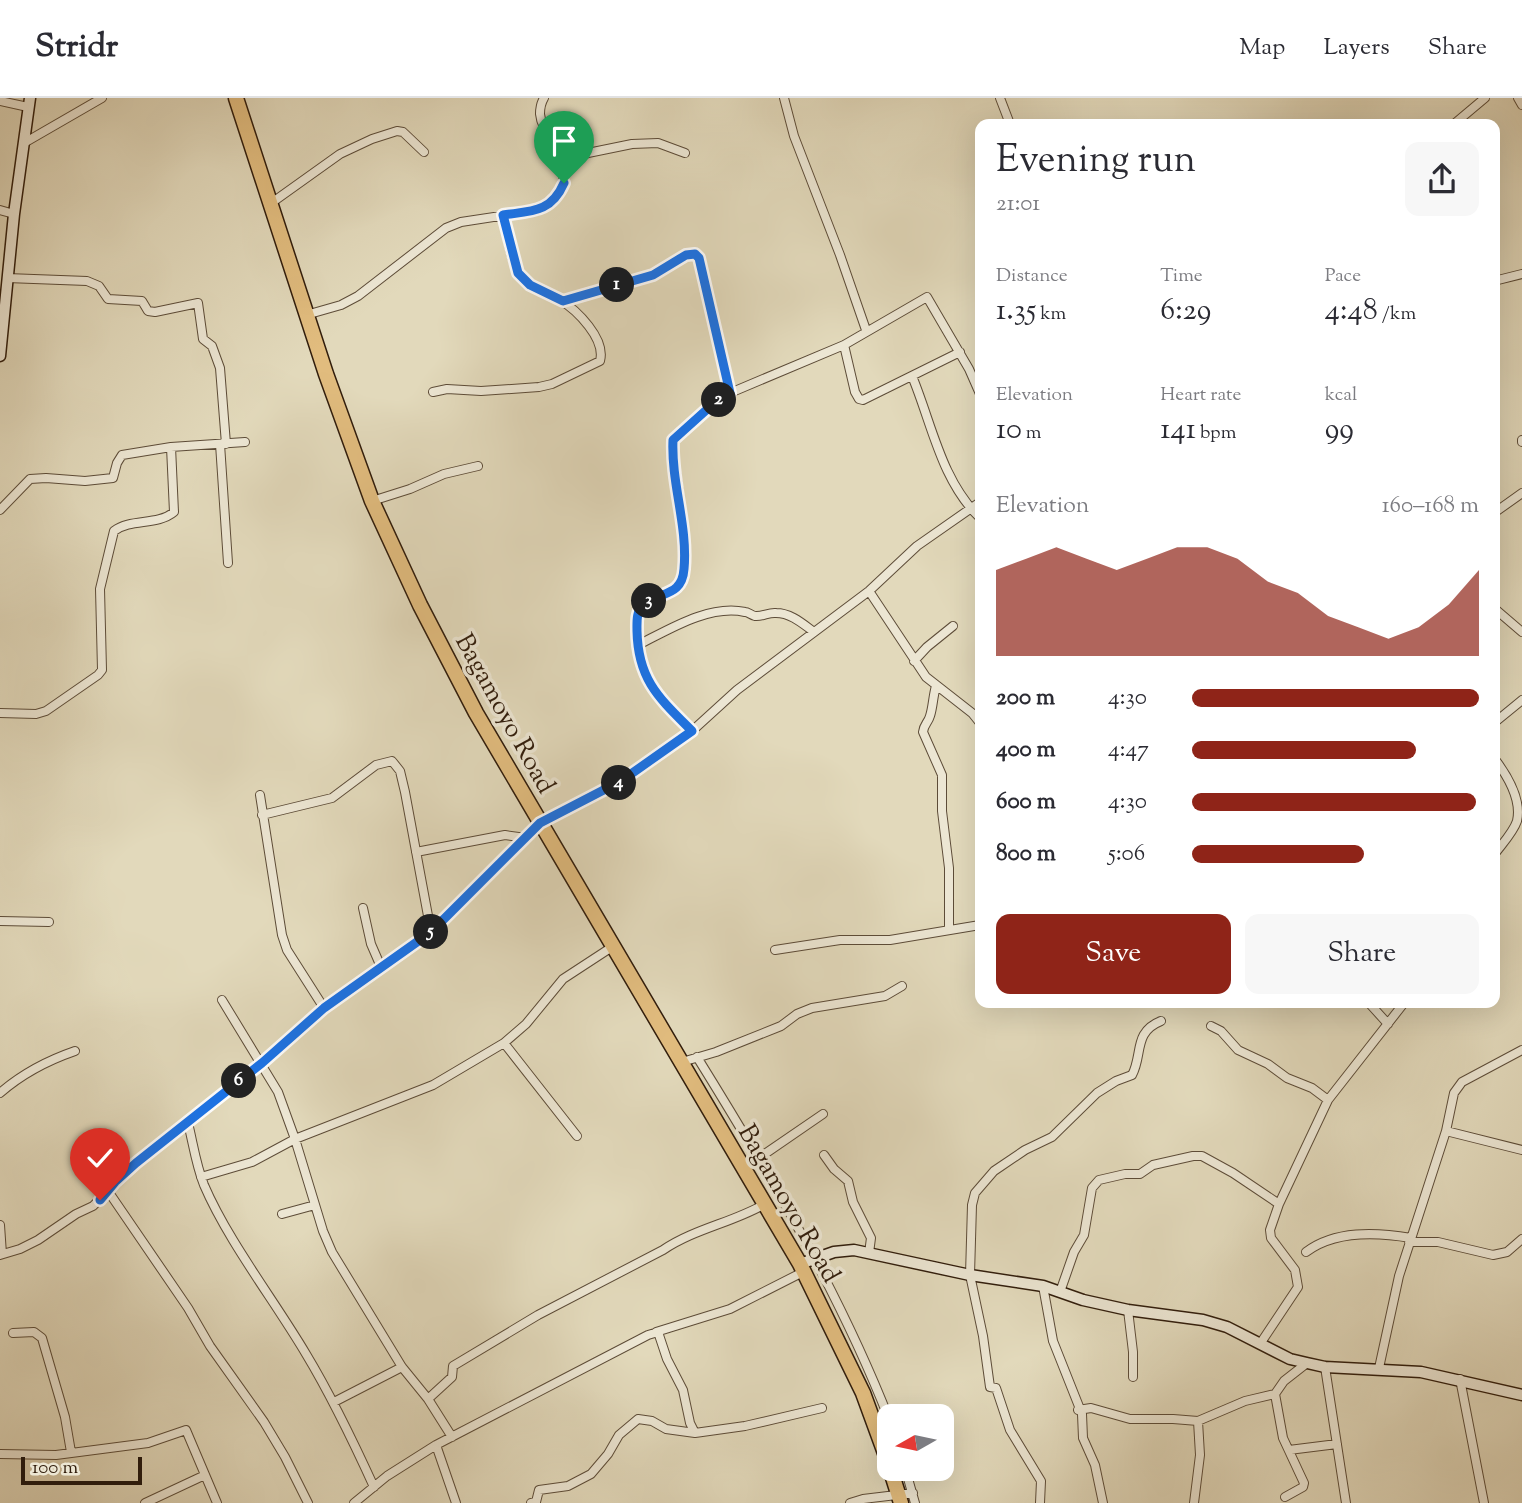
<!DOCTYPE html>
<meta charset="utf-8">
<style>
:root{--surface:#fff;--page:#f7f7f7;--text:#2b2b33;--muted:#7c7c81;--line:#e1e1e2;--accent:#8f2418}
body{margin:0;font-family:"Sorts Mill Goudy",serif;background:var(--page);color:var(--text);height:100vh;display:flex;flex-direction:column;font-size:26px;white-space:nowrap}
*{box-sizing:border-box;margin:0}
p{font-size:23px;color:var(--muted)}
.icon{flex:none;width:38px;height:38px;fill:none;stroke:currentColor;stroke-width:2;stroke-linecap:round;stroke-linejoin:round}
.map{position:relative;flex:1;overflow:hidden}
.drawer{position:absolute;left:975px;top:21px;width:525px;height:889px;display:flex;flex-direction:column;background:var(--surface);border-radius:14px;box-shadow:0 7px 28px #0002}
.drawer>*{flex:none}
.needle{width:46px;rotate:261deg}
.controls{position:absolute;left:877px;top:1306px;display:grid;gap:14px}
.controls a{display:grid;place-items:center;width:77px;height:77px;border-radius:14px;background:var(--surface);box-shadow:0 7px 28px #0002;font-size:35px}
.scale{position:absolute;left:21px;bottom:18px;width:121px;box-sizing:border-box;padding-left:7px;border:4px solid #311d0c;border-top:0;font-size:19px;line-height:24px;white-space:nowrap;color:#311d0c;-webkit-text-stroke:5px #ece6d3;paint-order:stroke}
.pin{position:absolute;display:grid;place-items:center;width:60px;height:60px;color:#fff;margin:-72px -30px;border-radius:50% 50% 50% 0;rotate:-45deg;box-shadow:0 0 7px #0007}
.pin .icon{rotate:45deg}
.km{position:absolute;width:35px;height:35px;margin:-18px;border-radius:50%;background:#222;color:#fff;font-size:19px;line-height:35px;text-align:center}
.round{display:grid;place-items:center;flex:none;width:74px;height:74px;border-radius:14px;background:var(--page)}
.head{display:flex;align-items:center;justify-content:space-between;height:119px;padding:0 21px}
h1{font-size:38px;font-weight:600;line-height:52px}
.stats{display:grid;grid-template-columns:repeat(3,1fr);gap:10px;height:119px;padding:7px 21px}
.stats div{display:grid;align-content:center}
.stats b{font-size:30px;font-weight:600}
.stats small{font-size:19px;font-weight:400}
.stats p{font-size:19px}
.chart{height:196px;padding:14px 21px}
.chart p{display:flex;justify-content:space-between}
.chart svg{width:100%;height:126px;margin-top:7px;fill:var(--accent);opacity:.7}
.cta{display:flex;gap:14px;margin-top:auto;padding:14px 21px}
.cta a{flex:1;height:80px;border-radius:14px;background:var(--accent);color:#fff;font-size:28px;font-weight:600;line-height:80px;text-align:center}
.cta a+a{background:var(--page);color:var(--text)}
ul{padding:0 21px;list-style:none;font-size:23px}
li{display:grid;grid-template-columns:112px 84px 1fr;align-items:center;height:52px}
li i{height:18px;border-radius:9px;background:var(--accent)}
header{display:flex;align-items:center;gap:42px;box-sizing:border-box;height:98px;padding:0 35px;background:var(--surface);border-bottom:2px solid var(--line)}
header strong{font-size:33px}
nav{display:flex;gap:38px;margin-inline-start:auto;font-size:24px}
.map>svg:first-child{display:block}
.lines{fill:none;stroke-linecap:round;stroke-linejoin:round}
.street-casing{stroke:#5d4c38;stroke-width:10}
.secondary-casing{stroke:#311d0c;stroke-width:13}
.highway-casing{stroke:#311d0c;stroke-width:17}
.street{stroke:#ece6d3;stroke-width:8}
.secondary{stroke:#ece6d3;stroke-width:10}
.highway{stroke:#e1bc7e;stroke-width:14}
.route-casing{stroke:#fff;stroke-width:14}
.route{stroke:#1a73e8;stroke-width:9}
.labels{text-anchor:middle;stroke-width:7;stroke-linejoin:round;paint-order:stroke}
.street-label{font-size:26px;fill:#311d0c;stroke:#ece6d3}
</style>
<header>
<strong>Stridr</strong>
<nav><a>Map</a><a>Layers</a><a>Share</a></nav>
</header>
<div class="map">
<svg width="1522" height="1405" viewBox="0 0 1522 1405">
<rect width="100%" height="100%" fill="#e2d9bb"/>
<filter id="stains"><feTurbulence type="fractalNoise" baseFrequency=".00286" numOctaves="4"/><feColorMatrix values="0 0 0 0 .2 0 0 0 0 .09 0 0 0 0 .02 0 0 0 .5 -.17"/></filter>
<radialGradient id="worn" r=".72"><stop offset=".6" stop-color="#630" stop-opacity="0"/><stop offset="1" stop-color="#630" stop-opacity=".3"/></radialGradient>
<g class="lines">
<!-- street casing -->
<g class="street-casing">
<path id="street" d="M784 0 794 38 840 157 866 232
M1000 0 1010 26
M1518 0 1522 7
M0 3 28 9
M1454 26 1485 0
M24 45 102 0
M564 72 577 60 588 55 632 46 658 45 685 55
M270 106 340 56 372 41 397 33 403 34 424 54
M0 112 14 116
M7 180 87 183 99 188 108 201 142 203 148 213 155 214 198 205 203 241 212 248 220 270 226 346
M1494 183 1522 176
M563 203 653 177 686 157H697L730 295
M306 217 341 207 358 198 446 130 461 124 539 112C566 99 570 71 555 46 549 37 541 28 540 16 540 10 541 5 544 0
M844 247 855 294 859 301 863 302 960 254
M912 278C932 326 941 382 980 420
M433 294 447 291 481 293 539 289 552 286 600 263C606 241 577 212 560 202 548 194 532 191 522 180 511 168 507 133 503 117
M1522 342V344
M220 346 228 465
M372 403 410 391 444 376 478 368
M0 412 30 381 46 380 85 383 113 380 117 365 122 357 171 349 245 344
M1494 415 1522 395
M869 493 926 579 972 615 980 625
M1494 510 1522 534
M638 547C668 532 709 506 745 514 748 514 751 517 755 518 762 519 769 514 776 515 791 515 803 526 814 534
M914 563 927 549 953 528
M936 588C933 598 933 609 930 618 928 625 924 626 923 634L942 677V713L949 770V831
M0 615 36 616 46 613 98 577 102 572 100 491 114 433C131 420 157 428 174 414L171 349
M1494 625 1522 602
M692 633C664 604 638 582 638 539 637 530 636 520 639 511 650 501 673 497 681 486 692 468 675 371 672 346L675 339 730 295 844 247 927 199 969 271 980 296
M1494 660C1507 677 1522 701 1517 723 1513 735 1501 747 1494 757
M260 697 282 837 287 852 324 910
M262 717 332 700 376 667 392 663 400 673 405 694 431 834
M416 754 505 737 526 740
M363 810 371 846 381 869
M0 823 49 824
M775 852 840 842H890L980 827
M222 902 278 994 295 1041 323 1133 332 1154 402 1269 428 1301 452 1339
M1369 905 1388 926
M1211 928 1221 933 1238 952 1268 966 1287 980 1312 990 1328 1002
M504 945 577 1038
M697 959C769 1075 839 1194 889 1321
M682 964 716 954 781 928 797 916 812 910 885 898 902 888
M0 995C23 975 46 963 75 953
M188 1025C193 1045 196 1067 204 1087 228 1143 274 1202 306 1256 332 1299 353 1343 374 1389
M1446 1033 1522 1052
M824 1057 834 1071 848 1083 853 1104 871 1140 869 1155
M759 1060 823 1016
M201 1079 252 1064 295 1041 433 987 504 945 526 926 563 881 615 847
M108 1093 188 1210 210 1248 264 1324 285 1359 308 1405
M282 1116 315 1107
M0 1127 2 1156
M1409 1144H1438L1493 1157 1507 1154 1522 1141
M1306 1154C1335 1132 1376 1134 1411 1140
M0 1157 20 1151 38 1142 76 1116 93 1108 136 1065 262 965 324 910 431 834 540 725 601 695 645 668 692 633 737 592 869 493 917 448 980 404
M1043 1188 1053 1243 1082 1316 1083 1340 1095 1367 1103 1405
M1060 1194 1074 1154 1084 1137 1092 1090 1099 1082 1125 1076H1140L1153 1067 1193 1058H1202L1233 1075 1279 1106
M1128 1212 1133 1254V1279
M656 1234 730 1211 803 1174
M13 1235 34 1234 42 1240 65 1319 71 1354
M1260 1246 1298 1189 1295 1172 1271 1140 1270 1132 1279 1106 1328 1002 1404 905
M1325 1269 1346 1405
M1379 1270 1399 1178 1446 1033 1454 995 1462 984 1522 952
M1460 1281 1484 1405
M428 1301 452 1279 453 1268 538 1217 663 1152C694 1131 731 1125 763 1107
M334 1304 402 1269
M1078 1312 1091 1310 1130 1321H1173L1198 1323 1245 1303 1275 1296
M695 1335 745 1328 822 1310
M436 1347 456 1405
M1289 1352 1337 1346
M0 1356 56 1357 148 1345 186 1332 217 1405
M905 1370 915 1405
M1285 1399 1303 1389 1304 1385 1283 1340 1275 1296 1284 1283 1307 1265
M145 1405 205 1377
M354 1405 387 1378 436 1347 648 1237 658 1234 667 1261 683 1292 690 1325 695 1335 666 1331 652 1323 638 1321 619 1337 608 1356 591 1376 568 1388 539 1392 536 1404 531 1405
M850 1405 863 1401 913 1395
M1040 1405 1041 1383 1010 1332 996 1290 990 1289 983 1238 970 1177 972 1107 975 1095 994 1073 1025 1052 1052 1039 1097 995 1116 983 1132 977C1143 957 1133 934 1161 923
M1194 1405 1200 1357 1198 1323"/>
</g>
<!-- secondary casing -->
<g class="secondary-casing">
<path id="secondary" d="M0 258 14 116 30 0
M800 1166 834 1154 854 1152 970 1177 1043 1188 1083 1202 1128 1212 1203 1222 1227 1229 1290 1261 1307 1265 1325 1269 1421 1274 1522 1297"/>
</g>
<!-- highway casing -->
<g class="highway-casing">
<path id="highway" d="M236 0 326 276 372 403 420 507 476 615 800 1166 863 1295 889 1366
M890 1370 901 1405"/>
</g>
<!-- street -->
<use href="#street" class="street"/>
<!-- secondary -->
<use href="#secondary" class="secondary"/>
<!-- highway -->
<use href="#highway" class="highway"/>
</g>
<g class="lines">
<!-- route casing -->
<g class="route-casing">
<path id="route" d="M100 1102 115 1084 136 1065 262 965 324 910 431 834 540 725 621 683 692 633C659 600 638 582 637 533 637 524 636 514 643 507 660 493 682 499 684 471 688 428 671 385 673 342L713 306 730 295 699 160 695 156 686 157 653 177 563 203 530 187 518 175 503 117C531 113 551 115 564 85"/>
</g>
<!-- route -->
<use href="#route" class="route"/>
</g>
<g class="labels">
<!-- street labels -->
<g class="street-label">
<text transform="translate(506 615) rotate(61)" y="9">Bagamoyo Road</text>
<text transform="translate(790 1105) rotate(60)" y="9">Bagamoyo Road</text>
</g>
</g>
<rect width="100%" height="100%" filter="url(#stains)"/>
<rect width="100%" height="100%" fill="url(#worn)"/>
</svg>
<div class="controls">
<a><svg class="needle" viewBox="-14 -14 28 28"><path d="M0-13l5 13h-10z" fill="#e53935"/><path d="M0 13l5-13h-10z" fill="#7c7c81"/></svg></a>
</div>
<div class="scale">100 m</div>
<div class="pin" style="left:564px;top:85px;background:#1e9e55"><svg class="icon" aria-label="arrive" viewBox="0 0 24 24"><path d="M6 21V4h12l-3 4 3 4H6"/></svg></div>
<div class="pin" style="left:100px;top:1102px;background:#d93025"><svg class="icon" aria-label="check" viewBox="0 0 24 24"><path d="M5 12l5 5 9-10"/></svg></div>
<b class="km" style="left:617px;top:187px">1</b>
<b class="km" style="left:719px;top:302px">2</b>
<b class="km" style="left:649px;top:503px">3</b>
<b class="km" style="left:619px;top:685px">4</b>
<b class="km" style="left:431px;top:834px">5</b>
<b class="km" style="left:239px;top:983px">6</b>
<section class="drawer">
<div class="head"><div><h1>Evening run</h1><p>21:01</p></div><a class="round"><svg class="icon" aria-label="share" viewBox="0 0 24 24"><path d="M12 15V3M7 8l5-5 5 5M5 13v7h14v-7"/></svg></a></div>
<div class="stats">
<div><p>Distance</p><b>1.35<small> km</small></b></div>
<div><p>Time</p><b>6:29</b></div>
<div><p>Pace</p><b>4:48<small> /km</small></b></div>
</div>
<div class="stats">
<div><p>Elevation</p><b>10<small> m</small></b></div>
<div><p>Heart rate</p><b>141<small> bpm</small></b></div>
<div><p>kcal</p><b>99</b></div>
</div>
<div class="chart"><p><span>Elevation</span>160–168 m</p>
<svg viewBox="0 0 160 44" preserveAspectRatio="none"><path d="M0 44V14L10 10L20 6L30 10L40 14L50 10L60 6L70 6L80 10L90 18L100 22L110 30L120 34L130 38L140 34L150 26L160 14V44z"/></svg>
</div>
<ul>
<li><b>200 m</b>4:30<i style="width:100%"></i></li>
<li><b>400 m</b>4:47<i style="width:78%"></i></li>
<li><b>600 m</b>4:30<i style="width:99%"></i></li>
<li><b>800 m</b>5:06<i style="width:60%"></i></li>
</ul>
<div class="cta"><a>Save</a><a>Share</a></div>
</section>
</div>
